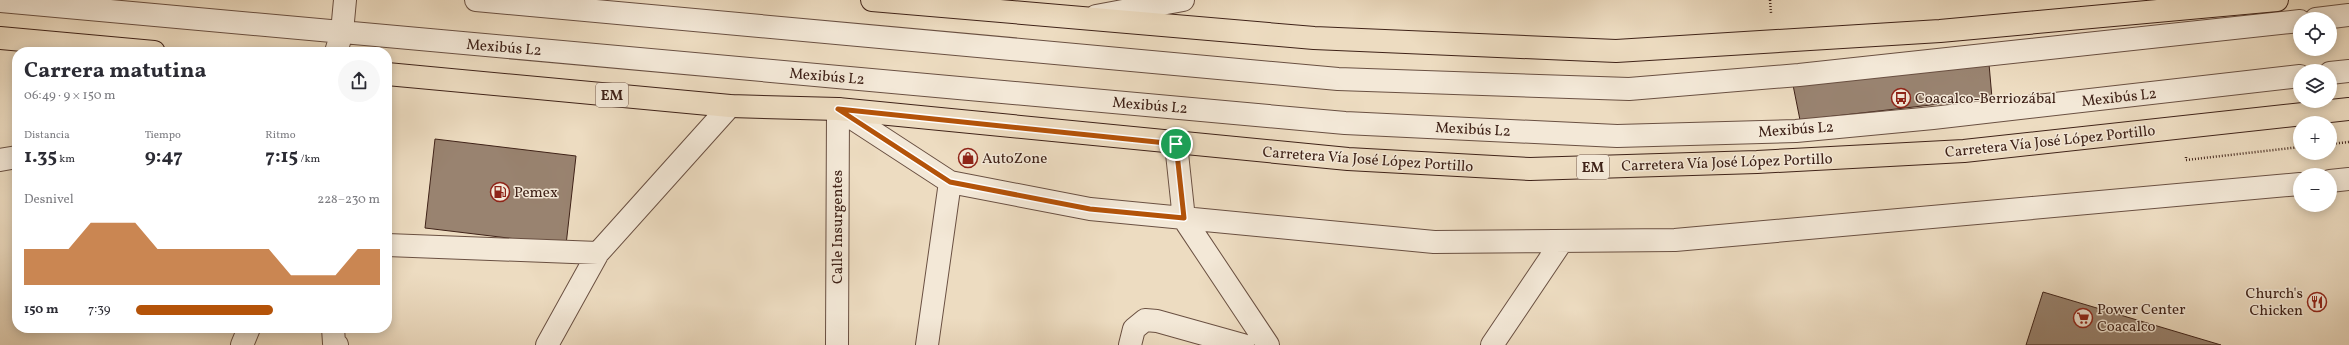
<!DOCTYPE html>
<html lang="es">
<meta charset="utf-8">
<style>
:root{--surface:#fff;--page:#f7f7f7;--text:#2b2b33;--muted:#7c7c81;--accent:#b45309}
body{margin:0;font-family:Vollkorn,serif;background:var(--page);color:var(--text);height:100vh;display:flex;flex-direction:column;font-size:15px;white-space:nowrap}
*{box-sizing:border-box;margin:0}
p{font-size:13px;color:var(--muted)}
.icon{flex:none;width:22px;height:22px;fill:none;stroke:currentColor;stroke-width:2;stroke-linecap:round;stroke-linejoin:round}
.map{position:relative;flex:1;overflow:hidden}
.details{position:absolute;left:12px;top:47px;width:380px;height:286px;display:flex;flex-direction:column;background:var(--surface);border-radius:16px;box-shadow:0 2px 10px #0003}
.details>*{flex:none}
.tools{position:absolute;left:2293px;top:12px;display:grid;gap:8px}
.tools a{display:grid;place-items:center;width:44px;height:44px;border-radius:50%;background:var(--surface);box-shadow:0 2px 10px #0003;font-size:20px}
.pin{position:absolute;display:grid;place-items:center;width:34px;height:34px;color:#fff;margin:-17px;border:2px solid #fff;border-radius:50%;box-shadow:0 1px 4px #0007}
.round{display:grid;place-items:center;flex:none;width:42px;height:42px;border-radius:21px;background:var(--page)}
.headline{display:flex;align-items:center;justify-content:space-between;height:68px;padding:0 12px}
h1{font-size:22px;font-weight:700;line-height:30px}
.figures{display:grid;grid-template-columns:repeat(3,1fr);gap:6px;height:68px;padding:4px 12px}
.figures div{display:grid;align-content:center}
.figures b{font-size:20px;font-weight:700}
.figures small{font-size:11px;font-weight:400}
.figures p{font-size:11px}
.chart{height:112px;padding:8px 12px}
.chart p{display:flex;justify-content:space-between}
.chart svg{width:100%;height:72px;margin-top:4px;fill:var(--accent);opacity:.7}
ul{padding:0 12px;list-style:none;font-size:13px}
li{display:grid;grid-template-columns:64px 48px 1fr;align-items:center;height:30px}
li i{height:10px;border-radius:5px;background:var(--accent)}
.map>svg:first-child{display:block}
.building{fill:#998370;stroke:#3f2218}
.lines{fill:none;stroke-linecap:round;stroke-linejoin:round}
.minor-casing{stroke:#6a5042;stroke-width:24}
.major-casing{stroke:#3f2218;stroke-width:24}
.path{stroke:#3f2218;stroke-width:2.5;stroke-dasharray:1 2;stroke-linecap:butt}
.minor{stroke:#f3e8d7;stroke-width:22}
.major{stroke:#eddcc1;stroke-width:22}
.route-casing{stroke:#fff;stroke-width:8}
.route{stroke:#b45309;stroke-width:5}
.labels{text-anchor:middle;stroke-width:3;stroke-linejoin:round;paint-order:stroke}
.shield{fill:#f3e8d7;stroke:#755d51;stroke-width:1}
.shield-label{font-size:14px;font-weight:bold;fill:#3f2218}
.street-label{font-size:15px;fill:#3f2218;stroke:#f3e8d7}
.poi-label{font-size:15px;fill:#3f2218;stroke:#f3e8d7;text-anchor:start}
</style>
<div class="map">
<svg width="2349" height="345" viewBox="0 0 2349 345">
<rect width="100%" height="100%" fill="#eddcc1"/>
<filter id="stains"><feTurbulence type="fractalNoise" baseFrequency=".005" numOctaves="4"/><feColorMatrix values="0 0 0 0 .2 0 0 0 0 .09 0 0 0 0 .02 0 0 0 .5 -.17"/></filter>
<radialGradient id="worn" r=".72"><stop offset=".6" stop-color="#630" stop-opacity="0"/><stop offset="1" stop-color="#630" stop-opacity=".3"/></radialGradient>
<!-- building -->
<path class="building" d="M1989 64 1992 98 1800 120 1793 85Z
M435 139 576 156 566 245 425 228Z
M2043 292 2221 345H2026Z"/>
<g class="lines">
<!-- minor casing -->
<g class="minor-casing">
<path id="minor" d="M476 0 1338 79 1629 89 1799 75 2300 21
M0 1 1345 123 1617 136 1796 131 1933 118 2300 76
M1096 16 1183 0
M2316 19 2349 15
M336 52 342 32 345 0
M2330 73 2349 71
M838 109 950 182 1090 209 1434 242 1675 240 2300 184
M1176 144 1184 219 1268 345
M0 160 17 157
M2330 181 2349 179
M387 245 598 253
M333 328 334 343 337 345
M242 345 249 328
M547 345 598 253 730 106
M837 345 838 109
M927 345 950 182
M1130 345 1134 329 1145 320 1157 321 1243 345
M1492 345 1562 241"/>
</g>
<!-- major casing -->
<g class="major-casing">
<path id="major" d="M872 0 1314 38 1616 51 1940 31 2277 0
M0 38 154 52
M387 74 730 106 838 109 1348 159 1530 169 1757 162 1964 151 2349 109"/>
</g>
<!-- path -->
<path class="path" d="M1770 0 1771 13
M2330 144 2349 142
M2186 157V160L2300 147"/>
<!-- minor -->
<use href="#minor" class="minor"/>
<!-- major -->
<use href="#major" class="major"/>
</g>
<g class="lines">
<!-- route casing -->
<g class="route-casing">
<path id="route" d="M838 109 1176 144 1184 218 1090 209 950 182Z"/>
</g>
<!-- route -->
<use href="#route" class="route"/>
</g>
<!-- icons -->
<defs>
<g id="bus-ring" transform="scale(1)"><circle r="9.5" fill="#f3e8d7" stroke="#8f2418" stroke-width="1.5"/><path d="M-5-6H5V4H4V6H2V4H-2V6H-4V4H-5ZM-3.5-4V0h7V-4ZM-3.5 1.2v1.5H-2V1.2ZM2 1.2v1.5H3.5V1.2Z" fill="#8f2418"/></g>
<g id="shop-ring" transform="scale(1)"><circle r="9.5" fill="#f3e8d7" stroke="#8f2418" stroke-width="1.5"/><path d="M-5-2.5h2.3a2.7 3.5 0 0 1 5.4 0H5L5.5 6h-11ZM-1.5-2.5h3a1.5 2.3 0 0 0-3 0Z" fill="#8f2418"/></g>
<g id="fuel-ring" transform="scale(1)"><circle r="9.5" fill="#f3e8d7" stroke="#8f2418" stroke-width="1.5"/><path d="M-5.5-6h7V0h2V4h1.3V-2.5L3-4.5l.8-.8L6-3V5H2.5V1h-1V6h-7ZM-4.2-4.7v3.2H.2V-4.7Z" fill="#8f2418"/></g>
<g id="restaurant-ring" transform="scale(1)"><circle r="9.5" fill="#f3e8d7" stroke="#8f2418" stroke-width="1.5"/><path d="M-5-6h1v4h1v-4h1v4h1v-4h1v5L-1.5 .5V6h-2V.5L-5-1ZM5-6V6H3V1.5H1.5Q1.5-4 5-6Z" fill="#8f2418"/></g>
<g id="supermarket-ring" transform="scale(1)"><circle r="9.5" fill="#f3e8d7" stroke="#8f2418" stroke-width="1.5"/><path d="M-6-5.5h2.5l.6 2H6L4.5 2H-2.5L-4.4-4H-6ZM-1.5 3.2a1.3 1.3 0 1 0 .1 0ZM3 3.2a1.3 1.3 0 1 0 .1 0Z" fill="#8f2418"/></g>
</defs>
<g fill-rule="evenodd">
<use href="#bus-ring" x="1901" y="98"/>
<use href="#shop-ring" x="968" y="158"/>
<use href="#fuel-ring" x="500" y="192"/>
<use href="#restaurant-ring" x="2317" y="302"/>
<use href="#supermarket-ring" x="2083" y="318"/>
</g>
<g class="labels">
<!-- shield labels -->
<g class="shield">
<rect x="596" y="83" width="32" height="24" rx="3"/>
<rect x="1577" y="155" width="32" height="24" rx="3"/>
</g>
<g class="shield-label">
<text x="612" y="100">EM</text>
<text x="1593" y="172">EM</text>
</g>
<!-- street labels -->
<g class="street-label">
<text transform="translate(504 47) rotate(5)" y="5">Mexibús L2</text>
<text transform="translate(827 76) rotate(5)" y="5">Mexibús L2</text>
<text transform="translate(2119 97) rotate(-6)" y="5">Mexibús L2</text>
<text transform="translate(1150 105) rotate(5)" y="5">Mexibús L2</text>
<text transform="translate(1473 129) rotate(3)" y="5">Mexibús L2</text>
<text transform="translate(1796 129) rotate(-4)" y="5">Mexibús L2</text>
<text transform="translate(2050 141) rotate(-6)" y="5">Carretera Vía José López Portillo</text>
<text transform="translate(1368 159) rotate(4)" y="5">Carretera Vía José López Portillo</text>
<text transform="translate(1727 162) rotate(-2)" y="5">Carretera Vía José López Portillo</text>
<text transform="translate(837 227) rotate(-90)" y="5">Calle Insurgentes</text>
</g>
<!-- poi labels -->
<g class="poi-label">
<text x="1915" y="103">Coacalco-Berriozábal</text>
<text x="982" y="163">AutoZone</text>
<text x="514" y="197">Pemex</text>
<text x="2303" y="298" text-anchor="end">Church's<tspan x="2303" dy="17">Chicken</tspan></text>
<text x="2097" y="314">Power Center<tspan x="2097" dy="17">Coacalco</tspan></text>
</g>
</g>
<rect width="100%" height="100%" filter="url(#stains)"/>
<rect width="100%" height="100%" fill="url(#worn)"/>
</svg>
<div class="tools">
<a><svg class="icon" aria-label="locate" viewBox="0 0 24 24"><circle cx="12" cy="12" r="6"/><path d="M12 2v4M12 18v4M2 12h4M18 12h4"/></svg></a>
<a><svg class="icon" aria-label="layers" viewBox="0 0 24 24"><path d="M12 4l9 5-9 5-9-5zM3 14l9 5 9-5"/></svg></a>
<a>+</a>
<a>−</a>
</div>
<div class="pin" style="left:1176px;top:144px;background:#1e9e55"><svg class="icon" aria-label="arrive" viewBox="0 0 24 24"><path d="M6 21V4h12l-3 4 3 4H6"/></svg></div>
<section class="details">
<div class="headline"><div><h1>Carrera matutina</h1><p>06:49 · 9 × 150 m</p></div><a class="round"><svg class="icon" aria-label="share" viewBox="0 0 24 24"><path d="M12 15V3M7 8l5-5 5 5M5 13v7h14v-7"/></svg></a></div>
<div class="figures">
<div><p>Distancia</p><b>1.35<small> km</small></b></div>
<div><p>Tiempo</p><b>9:47</b></div>
<div><p>Ritmo</p><b>7:15<small> /km</small></b></div>
</div>
<div class="chart"><p><span>Desnivel</span>228–230 m</p>
<svg viewBox="0 0 160 44" preserveAspectRatio="none"><path d="M0 44V22L10 22L20 22L30 6L40 6L50 6L60 22L70 22L80 22L90 22L100 22L110 22L120 38L130 38L140 38L150 22L160 22V44z"/></svg>
</div>
<ul>
<li><b>150 m</b>7:39<i style="width:56%"></i></li>
</ul>
</section>
</div>
